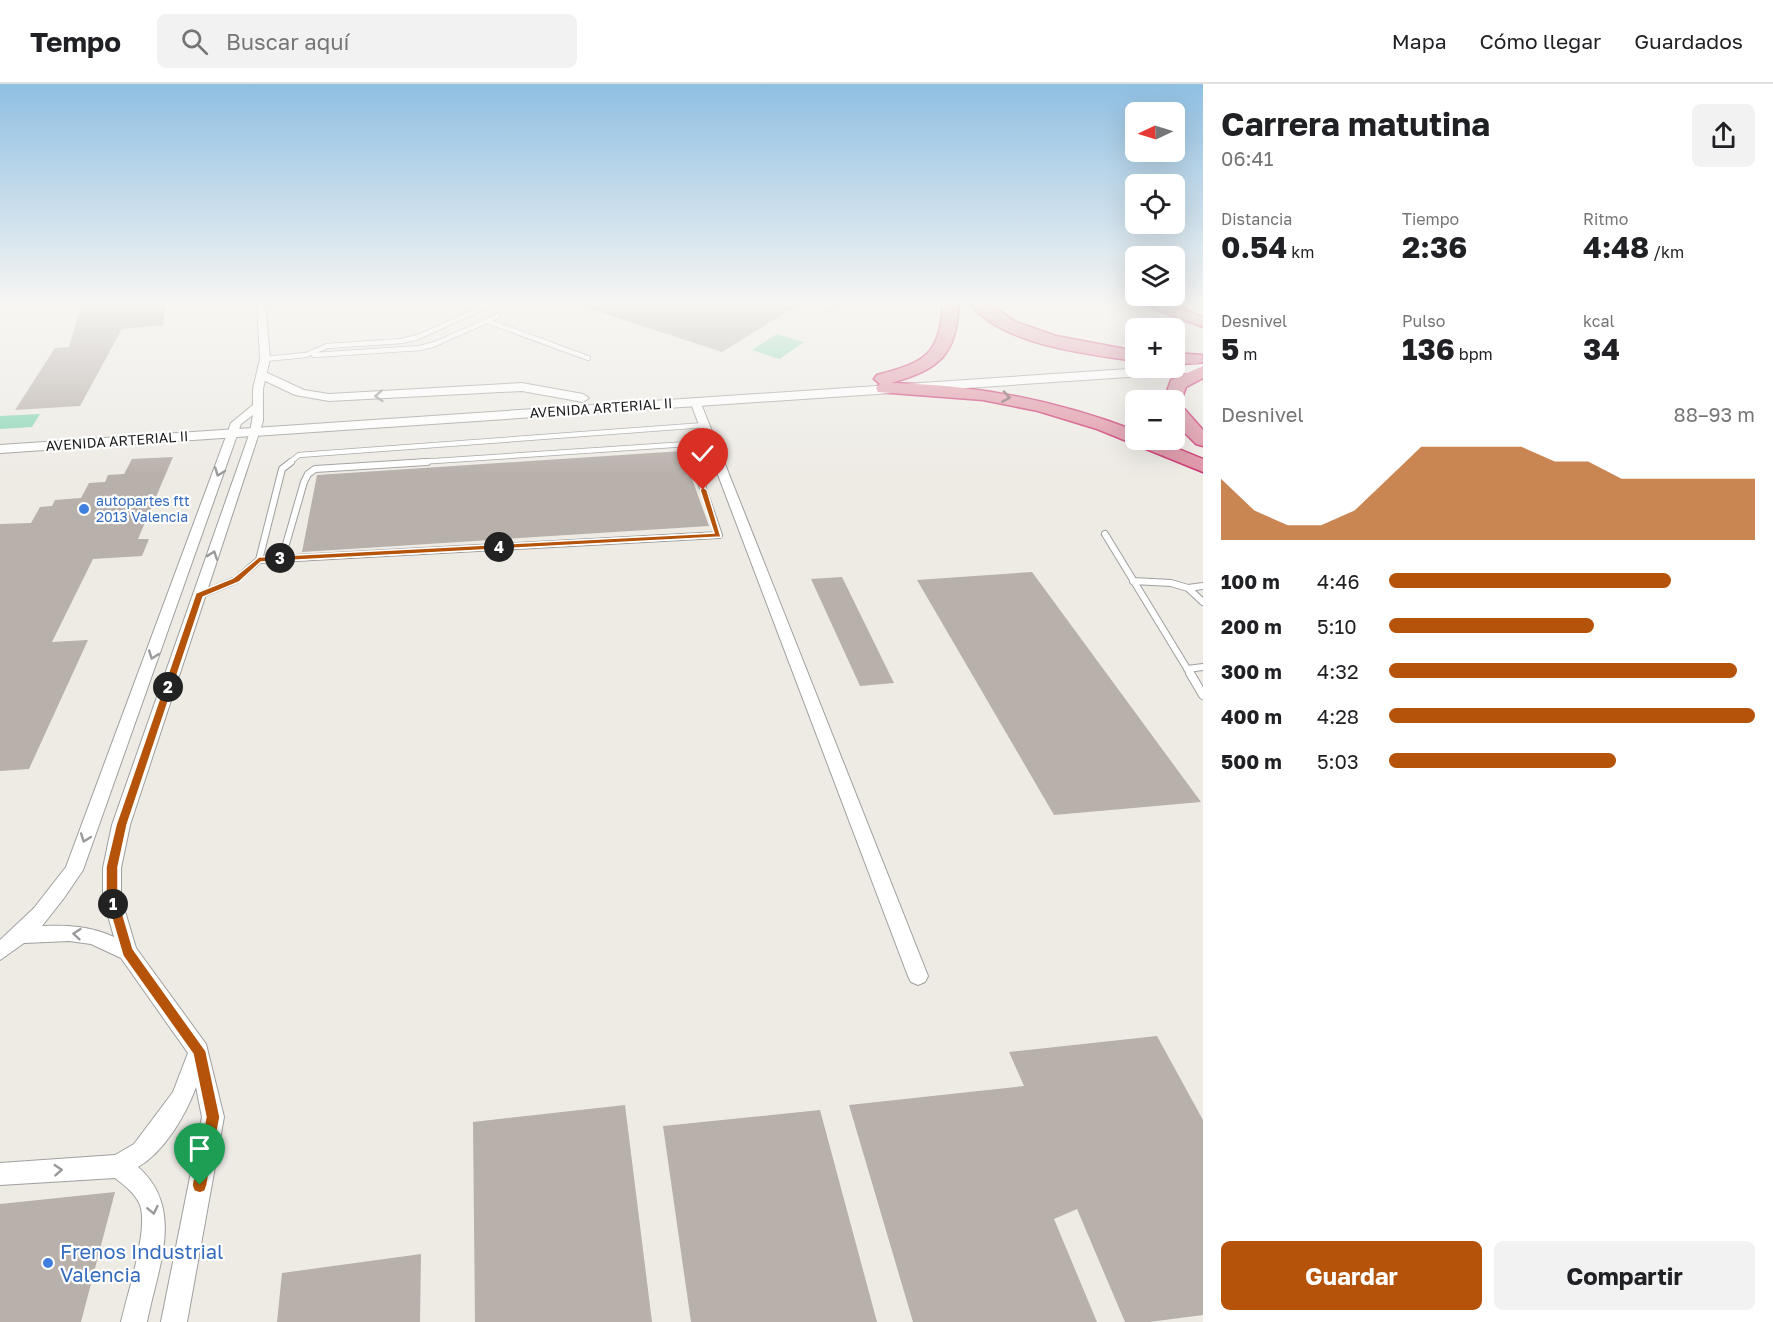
<!DOCTYPE html>
<html lang="es">
<meta charset="utf-8">
<style>
:root{--surface:#fff;--page:#f2f2f2;--text:#202124;--muted:#757577;--line:#e0e0e0;--accent:#b45309}
body{margin:0;font-family:"Golos Text",sans-serif;background:var(--page);color:var(--text);height:100vh;display:flex;flex-direction:column;font-size:22px;white-space:nowrap}
*{box-sizing:border-box;margin:0}
p{font-size:20px;color:var(--muted)}
.icon{flex:none;width:33px;height:33px;fill:none;stroke:currentColor;stroke-width:2;stroke-linecap:round;stroke-linejoin:round}
.map{position:relative;flex:1;overflow:hidden}
.details{display:flex;flex-direction:column;background:var(--surface);width:570px}
.details>*{flex:none}
.needle{width:39px;rotate:266deg}
.controls{position:absolute;left:1125px;top:18px;display:grid;gap:12px}
.controls a{display:grid;place-items:center;width:60px;height:60px;border-radius:9px;background:var(--surface);box-shadow:0 6px 24px #0002;font-size:30px}
.pin{position:absolute;display:grid;place-items:center;width:51px;height:51px;color:#fff;margin:-62px -26px;border-radius:50% 50% 50% 0;rotate:-45deg;box-shadow:0 0 6px #0007}
.pin .icon{rotate:45deg}
.km{position:absolute;width:30px;height:30px;margin:-15px;border-radius:50%;background:#222;color:#fff;font-size:16px;line-height:30px;text-align:center}
.round{display:grid;place-items:center;flex:none;width:63px;height:63px;border-radius:9px;background:var(--page)}
.summary{display:flex;align-items:center;justify-content:space-between;height:102px;padding:0 18px}
h1{font-size:33px;font-weight:700;line-height:45px}
.figures{display:grid;grid-template-columns:repeat(3,1fr);gap:9px;height:102px;padding:6px 18px}
.figures div{display:grid;align-content:center}
.figures b{font-size:30px;font-weight:700}
.figures small{font-size:16px;font-weight:400}
.figures p{font-size:16px}
.chart{height:168px;padding:12px 18px}
.chart p{display:flex;justify-content:space-between}
.chart svg{width:100%;height:108px;margin-top:6px;fill:var(--accent);opacity:.7}
.button{display:flex;gap:12px;margin-top:auto;padding:12px 18px}
.button a{flex:1;height:69px;border-radius:9px;background:var(--accent);color:#fff;font-size:24px;font-weight:700;line-height:69px;text-align:center}
.button a+a{background:var(--page);color:var(--text)}
ul{padding:0 18px;list-style:none;font-size:20px}
li{display:grid;grid-template-columns:96px 72px 1fr;align-items:center;height:45px}
li i{height:15px;border-radius:8px;background:var(--accent)}
header{display:flex;align-items:center;gap:36px;box-sizing:border-box;height:84px;padding:0 30px;background:var(--surface);border-bottom:2px solid var(--line)}
header strong{font-size:28px}
nav{display:flex;gap:33px;margin-inline-start:auto;font-size:21px}
.search{width:420px;height:54px;background:var(--page);display:flex;align-items:center;gap:15px;box-sizing:border-box;padding:0 21px;border-radius:9px;color:var(--muted);font-size:22px}
main{display:flex;flex:1;min-height:0}
.map>svg:first-child{display:block}
.pitch{fill:#8ad7b5}
.building{fill:#b8b0ab}
.lines{fill:none;stroke-linecap:round;stroke-linejoin:round}
.service-far2-casing{stroke:#9f9f9f;stroke-width:6}
.service-far1-casing{stroke:#9f9f9f;stroke-width:8}
.service-casing{stroke:#9f9f9f;stroke-width:10}
.minor-casing{stroke:#9f9f9f;stroke-width:2}
.tertiary-casing{stroke:#9f9f9f;stroke-width:2}
.motorway-casing{stroke:#cc3370;stroke-width:3}
.service-far2{stroke:#fff;stroke-width:4.5}
.service-far1{stroke:#fff;stroke-width:6}
.service{stroke:#fff;stroke-width:8}
.minor{fill:#fff;fill-rule:evenodd}
.tertiary{fill:#fff;fill-rule:evenodd}
.motorway{fill:#df93a6;fill-rule:evenodd}
.oneway{stroke:#9a9a9a}
.oneway2{stroke:#75535b}
.route{fill:#b45309;stroke:#fff;stroke-width:1.5}
.shop-dot{fill:#3f7fe0;stroke:#fff;stroke-width:2}
.labels{text-anchor:middle;stroke-width:4.5;stroke-linejoin:round;paint-order:stroke}
.far-street-label{font-size:14px;fill:#1e1e1e;stroke:#fff}
.far-shop-label{font-size:14px;fill:#366cbe;stroke:#fff;text-anchor:start}
.near-shop-label{font-size:20px;fill:#366cbe;stroke:#fff;text-anchor:start}
</style>
<header>
<strong>Tempo</strong>
<div class="search"><svg class="icon" aria-label="search" viewBox="0 0 24 24"><circle cx="10" cy="10" r="6"/><path d="M15 15l6 6"/></svg>Buscar aquí</div>
<nav><a>Mapa</a><a>Cómo llegar</a><a>Guardados</a></nav>
</header>
<main>
<div class="map">
<svg width="1203" height="1238" viewBox="0 0 1203 1238">
<rect width="100%" height="100%" fill="#eeebe5"/>
<!-- pitch -->
<path class="pitch" d="M777 250 804 258 779 275 752 266Z
M40 330 32 343 0 345V332Z"/>
<!-- building -->
<path class="building" d="M82 218H166L163 241 122 245 80 322 15 326 55 264 69 263Z
M579 218H803L722 268 578 221Z
M682 367 709 442 302 468 317 391Z
M173 373 138 455H149L142 472 93 475 52 558 88 556 29 685 0 687V440L31 439 40 423 52 422 55 416 81 414 89 399 105 398 108 391 124 390 132 375Z
M1032 488 1201 718 1054 731 917 496Z
M842 493 894 599 860 602 811 495Z
M1157 952 1203 1036V1231L1149 1238H1125L1077 1125 1054 1135 1097 1238H913L849 1021 1024 1002 1009 968Z
M625 1021 652 1238H475L473 1038Z
M820 1026 877 1238H691L663 1042Z
M115 1108 81 1238H0V1120Z
M421 1170 420 1238H277L282 1189Z"/>
<g class="lines">
<!-- service-far2 casing -->
<g class="service-far2-casing">
<path id="service-far2" d="M828 224 837 218
M487 237 588 274
M314 271 420 264 435 260 498 232
M265 275 306 271 327 262 402 257 418 253 496 218
M289 379 299 371 705 341
M404 379 688 360 694 379"/>
</g>
<!-- service-far1 casing -->
<g class="service-far1-casing">
<path id="service-far1" d="M1105 450 1191 591
M282 474 304 398 308 390 315 385 427 378
M259 476 719 451 694 378
M1133 497 1171 499 1188 504 1203 518
M1188 504 1203 502
M200 511 236 496 259 476 282 385 291 378
M1187 585 1203 583"/>
</g>
<!-- service casing -->
<g class="service-casing">
<path id="service" d="M1190 589 1203 611"/>
</g>
<!-- minor casing -->
<g class="minor-casing">
<path id="minor" d="M257 218H265L270 275 263 305V337L130 741 121 784V814L136 864 206 960 224 1033 187 1238H161L202 1033 196 1003C186 1031 164 1068 138 1083 186 1125 157 1185 147 1238H121C127 1211 149 1145 140 1121 136 1110 124 1101 115 1094L0 1101V1079L115 1071 134 1060 173 1008 188 969 121 874 91 860 69 857 24 859 0 876V856L34 824 66 783 231 339 253 321V305L260 275ZM253 331 250 348 112 741 103 784V814L114 853C90 842 68 841 42 842L64 814 83 786 241 340Z
M691 315 700 317 928 892 925 898 918 901 911 898 908 892 690 317Z"/>
</g>
<!-- tertiary casing -->
<g class="tertiary-casing">
<path id="tertiary" d="M1203 280V288L0 369V361Z
M263 287 304 306 329 310 522 299 583 310 589 314 583 318 522 307 329 317 295 311 259 294 257 291Z"/>
</g>
<!-- motorway casing -->
<g class="motorway-casing">
<path id="motorway" d="M943 218H959C957 271 940 285 891 299 976 301 1056 316 1136 347V356H1156L1203 375V388L1097 345 1038 327 983 316 878 308 876 304 880 300 874 295 877 291C926 278 940 271 943 218Z
M969 218H986L1016 238 1056 252 1136 267V277C1087 270 1000 261 969 218Z
M1143 218H1165L1203 233V243L1145 221Z
M1174 269 1202 271 1203 278 1196 280 1174 279Z
M1203 282V294L1186 303 1180 320 1203 346V362L1196 360 1174 338V316H1164L1171 296Z"/>
</g>
<!-- service-far2 -->
<use href="#service-far2" class="service-far2"/>
<!-- service-far1 -->
<use href="#service-far1" class="service-far1"/>
<!-- service -->
<use href="#service" class="service"/>
<!-- minor -->
<use href="#minor" class="minor"/>
<!-- tertiary -->
<use href="#tertiary" class="tertiary"/>
<!-- motorway -->
<use href="#motorway" class="motorway"/>
</g>
<!-- one-way arrows -->
<defs><path id="oneway-chevron" d="M-2-3.5L2.5 0L-2 3.5" fill="none" stroke-width="1.6" stroke-linecap="round" stroke-linejoin="round" transform="scale(1.5)"/></defs>
<g class="oneway">
<use href="#oneway-chevron" transform="translate(379 312) rotate(176)"/>
<use href="#oneway-chevron" transform="translate(219 388) rotate(110)"/>
<use href="#oneway-chevron" transform="translate(213 471) rotate(-71)"/>
<use href="#oneway-chevron" transform="translate(153 571) rotate(110)"/>
<use href="#oneway-chevron" transform="translate(85 754) rotate(110)"/>
<use href="#oneway-chevron" transform="translate(77 850) rotate(-175)"/>
<use href="#oneway-chevron" transform="translate(58 1086) rotate(-4)"/>
<use href="#oneway-chevron" transform="translate(153 1126) rotate(78)"/>
</g>
<use class="oneway2" href="#oneway-chevron" transform="translate(1006 313) rotate(9)"/>
<!-- sky -->
<linearGradient id="sky" x2="0" y2="1"><stop stop-color="#8fbfe2"/><stop offset="0.56" stop-color="#f7f6f3"/><stop offset="1" stop-color="#f7f6f3" stop-opacity="0"/></linearGradient>
<rect width="1203" height="391" fill="url(#sky)"/>
<!-- route -->
<path class="route" d="M703 403 707 406 721 453 261 478 239 498 203 513 127 741 118 783V814L133 865 206 967 220 1033 207 1101 205 1107 200 1109 194 1107 192 1101 206 1033 193 970 123 872 106 814V783L116 741 196 509 233 494 259 473 714 449 700 406Z"/>
<!-- markers -->
<g class="shop-dot">
<circle cx="84" cy="425" r="6"/>
<circle cx="48" cy="1179" r="6"/>
</g>
<g class="labels">
<!-- far-street labels -->
<g class="far-street-label">
<text transform="translate(601 324) rotate(-4)" y="5">AVENIDA ARTERIAL II</text>
<text transform="translate(117 357) rotate(-4)" y="5">AVENIDA ARTERIAL II</text>
</g>
<!-- far-shop labels -->
<g class="far-shop-label">
<text x="96" y="422">autopartes ftt<tspan x="96" dy="16">2013 Valencia</tspan></text>
</g>
<!-- near-shop labels -->
<g class="near-shop-label">
<text x="60" y="1175">Frenos Industrial<tspan x="60" dy="23">Valencia</tspan></text>
</g>
</g>
</svg>
<div class="controls">
<a><svg class="needle" viewBox="-14 -14 28 28"><path d="M0-13l5 13h-10z" fill="#e53935"/><path d="M0 13l5-13h-10z" fill="#757577"/></svg></a>
<a><svg class="icon" aria-label="locate" viewBox="0 0 24 24"><circle cx="12" cy="12" r="6"/><path d="M12 2v4M12 18v4M2 12h4M18 12h4"/></svg></a>
<a><svg class="icon" aria-label="layers" viewBox="0 0 24 24"><path d="M12 4l9 5-9 5-9-5zM3 14l9 5 9-5"/></svg></a>
<a>+</a>
<a>−</a>
</div>
<div class="pin" style="left:200px;top:1101px;background:#1e9e55"><svg class="icon" aria-label="arrive" viewBox="0 0 24 24"><path d="M6 21V4h12l-3 4 3 4H6"/></svg></div>
<div class="pin" style="left:703px;top:406px;background:#d93025"><svg class="icon" aria-label="check" viewBox="0 0 24 24"><path d="M5 12l5 5 9-10"/></svg></div>
<b class="km" style="left:113px;top:820px">1</b>
<b class="km" style="left:168px;top:603px">2</b>
<b class="km" style="left:280px;top:474px">3</b>
<b class="km" style="left:499px;top:463px">4</b>
</div>
<section class="details">
<div class="summary"><div><h1>Carrera matutina</h1><p>06:41</p></div><a class="round"><svg class="icon" aria-label="share" viewBox="0 0 24 24"><path d="M12 15V3M7 8l5-5 5 5M5 13v7h14v-7"/></svg></a></div>
<div class="figures">
<div><p>Distancia</p><b>0.54<small> km</small></b></div>
<div><p>Tiempo</p><b>2:36</b></div>
<div><p>Ritmo</p><b>4:48<small> /km</small></b></div>
</div>
<div class="figures">
<div><p>Desnivel</p><b>5<small> m</small></b></div>
<div><p>Pulso</p><b>136<small> bpm</small></b></div>
<div><p>kcal</p><b>34</b></div>
</div>
<div class="chart"><p><span>Desnivel</span>88–93 m</p>
<svg viewBox="0 0 160 44" preserveAspectRatio="none"><path d="M0 44V19L10 32L20 38L30 38L40 32L50 19L60 6L70 6L80 6L90 6L100 12L110 12L120 19L130 19L140 19L150 19L160 19V44z"/></svg>
</div>
<ul>
<li><b>100 m</b>4:46<i style="width:77%"></i></li>
<li><b>200 m</b>5:10<i style="width:56%"></i></li>
<li><b>300 m</b>4:32<i style="width:95%"></i></li>
<li><b>400 m</b>4:28<i style="width:100%"></i></li>
<li><b>500 m</b>5:03<i style="width:62%"></i></li>
</ul>
<div class="button"><a>Guardar</a><a>Compartir</a></div>
</section>
</main>
